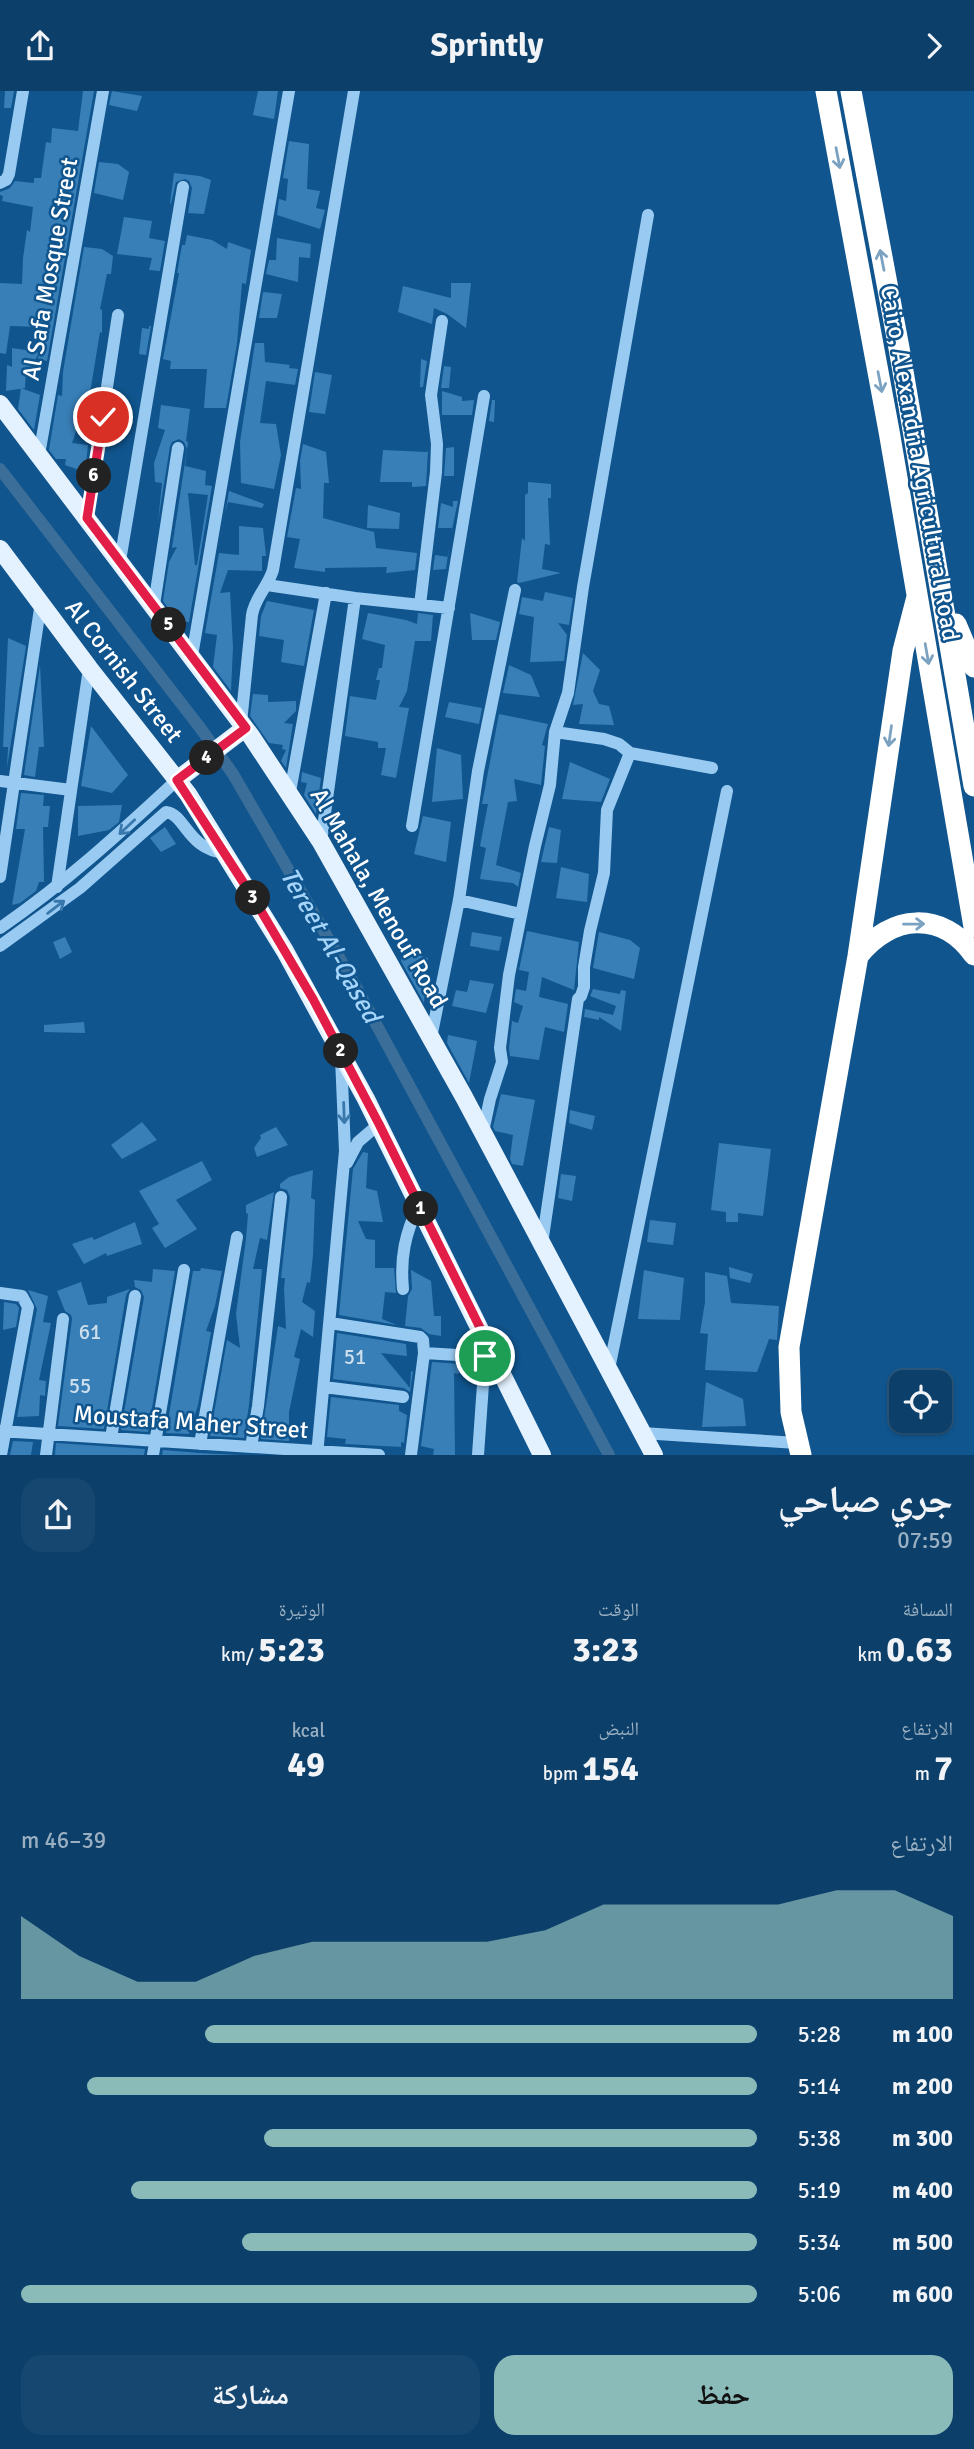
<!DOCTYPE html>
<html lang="ar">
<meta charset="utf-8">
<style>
:root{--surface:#0c406a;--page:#154770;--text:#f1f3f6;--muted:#9aafc1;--line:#2c597e;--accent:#8bbbb9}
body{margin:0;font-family:Signika,"Noto Naskh Arabic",sans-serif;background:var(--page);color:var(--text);direction:rtl;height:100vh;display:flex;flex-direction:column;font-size:26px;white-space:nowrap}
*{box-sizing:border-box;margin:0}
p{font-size:23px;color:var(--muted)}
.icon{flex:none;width:38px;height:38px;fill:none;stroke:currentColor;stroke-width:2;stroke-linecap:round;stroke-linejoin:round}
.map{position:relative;height:1364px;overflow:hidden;direction:ltr}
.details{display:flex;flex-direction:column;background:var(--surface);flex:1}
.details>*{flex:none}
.fabs{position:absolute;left:889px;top:1279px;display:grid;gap:14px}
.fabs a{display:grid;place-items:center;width:63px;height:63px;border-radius:14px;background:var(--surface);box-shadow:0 2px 5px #0004,0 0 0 2px var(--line);font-size:35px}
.pin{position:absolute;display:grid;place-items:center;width:60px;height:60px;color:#fff;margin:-30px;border:4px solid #fff;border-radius:50%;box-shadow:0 2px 7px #0007}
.km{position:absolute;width:35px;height:35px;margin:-18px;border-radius:50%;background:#222;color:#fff;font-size:19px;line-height:35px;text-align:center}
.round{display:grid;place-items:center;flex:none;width:74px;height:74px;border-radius:21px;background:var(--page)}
.summary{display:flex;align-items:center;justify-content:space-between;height:119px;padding:0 21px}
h1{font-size:38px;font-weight:700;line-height:52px}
.metrics{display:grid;grid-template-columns:repeat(3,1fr);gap:10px;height:119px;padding:7px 21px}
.metrics div{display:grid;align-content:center}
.metrics b{font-size:35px;font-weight:700}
.metrics small{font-size:19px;font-weight:400}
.metrics p{font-size:19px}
.chart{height:196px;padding:14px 21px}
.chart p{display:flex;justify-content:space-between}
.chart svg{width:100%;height:126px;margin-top:7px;fill:var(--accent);opacity:.7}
.action{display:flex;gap:14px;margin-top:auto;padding:14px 21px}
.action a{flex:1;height:80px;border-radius:21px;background:var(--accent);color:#111;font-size:28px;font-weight:700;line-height:80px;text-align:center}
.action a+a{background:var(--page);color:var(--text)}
ul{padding:0 21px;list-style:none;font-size:23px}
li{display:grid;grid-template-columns:112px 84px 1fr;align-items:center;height:52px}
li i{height:18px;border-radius:9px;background:var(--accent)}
header{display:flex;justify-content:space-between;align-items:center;height:91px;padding:0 21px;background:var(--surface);font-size:32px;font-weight:700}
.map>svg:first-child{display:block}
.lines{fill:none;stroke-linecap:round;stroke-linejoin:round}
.canal{stroke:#3b6e98;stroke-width:12}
.building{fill:#387fb8;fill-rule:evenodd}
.minor{stroke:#99cbf2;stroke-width:12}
.major{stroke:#e4f2ff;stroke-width:18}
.highway{stroke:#fff;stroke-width:21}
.oneway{stroke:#7ca2c1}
.oneway2{stroke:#3978ac}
.route-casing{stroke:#fff;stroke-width:14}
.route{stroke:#e11d48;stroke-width:9}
.labels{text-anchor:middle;stroke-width:5;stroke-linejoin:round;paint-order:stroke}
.number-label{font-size:21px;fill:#cddfed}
.street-label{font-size:24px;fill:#fff;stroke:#10558e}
.water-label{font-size:26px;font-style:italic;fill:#a5d5fa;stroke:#10558e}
</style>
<header><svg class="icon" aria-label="forward" viewBox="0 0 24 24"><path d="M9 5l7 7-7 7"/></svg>Sprintly<svg class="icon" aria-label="share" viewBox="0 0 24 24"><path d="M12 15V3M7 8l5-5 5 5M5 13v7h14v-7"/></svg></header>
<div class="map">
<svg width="974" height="1364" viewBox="0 0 974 1364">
<rect width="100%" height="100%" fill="#10558e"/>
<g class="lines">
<!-- canal -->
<path class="canal" d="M0 378 201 638 233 683 355 894 609 1364"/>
</g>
<!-- building -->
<path class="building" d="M5 0H14L11 17H4Z
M83 0H94L47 270 38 268 43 236 10 235 6 263 0 262V192L22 193 23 167 27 139 30 141 33 116 2 110 3 105 0 104V101L10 97 15 90 34 92V87H41L46 51 51 52 52 37 78 40Z
M112 0 142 5 137 20 109 14Z
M258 0H278L274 28 253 24Z
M289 50 309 53 307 98 320 100 316 117 325 119 320 138 277 124 279 108 286 110 288 88 283 87Z
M99 71 118 73 129 81 123 109 94 102Z
M174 82 200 85 211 89 204 123 188 122 192 97 189 90 185 88 176 91 171 113 170 112Z
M124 126 152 130 149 147 165 150 160 180 149 179 152 167 117 163Z
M187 144 212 149 227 158 228 151 251 159 246 193 242 192 237 252 226 317H204L207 278H170L171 270 163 268 179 182H177L182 154H185Z
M277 147 311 153 310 167 299 166 298 191 266 183 269 169H276Z
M84 156 102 158 113 165 111 183H107L100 218 102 219V242L100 241 91 296 72 352 88 354 85 381 65 374 66 368H56L49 359 58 304 62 305 63 281Z
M451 192H471L466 237 447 223 434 217 432 233 398 221 403 195 451 207Z
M263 201 282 203 277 227H259Z
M149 235H151L146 264 139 263 142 237 149 238Z
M255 252H264L265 271 290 274 289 277 298 278 295 294 266 290 260 332 276 333 281 364 274 398 241 392 240 351Z
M12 257 39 261 30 280 26 278 25 297 6 300 7 274 12 276Z
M421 268 427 270 423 296H420Z
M444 275 451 276 449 297H441Z
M315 281 332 284 325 323 309 321Z
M21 297 40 304 34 339 18 318Z
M442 300 462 306V310L474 309 472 324H442Z
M492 309H495L494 331 489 330Z
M161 314 190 318 186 350 188 351 185 375 206 380 205 394 212 395 189 531 178 530 163 510 169 471 177 456 172 457 187 358 184 351 179 348 172 351 170 355 158 431 162 392 155 391 154 372 165 339 158 337ZM188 402 208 404 197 474H195Z
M303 353 326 361 329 392H324L323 427 374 441 376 457 417 462 415 479 386 482 387 476 325 477V481L294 477 300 448 287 446 296 397 301 398 300 370Z
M454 356V385H444L446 357Z
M383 359 427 361 428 359 426 395 412 396V391H380Z
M528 391 551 393V407H548L550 454 545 453 542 478 561 482 519 492 517 491 522 447 525 450V404L528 402Z
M229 400 264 413 262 417 228 411 225 424Z
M453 410H458L451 443 452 437H438L441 412 453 416Z
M368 414 400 422 399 438 367 437Z
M239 435 263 437 266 465H262V480L228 479 220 502 230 501 233 556 231 600 213 576 217 544 205 542 219 462 239 464Z
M449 456 446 478 433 479 435 464 448 466Z
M545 501 573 507 569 534 558 532 567 544 564 570 530 571 534 526 519 523 522 506 543 510Z
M267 510 314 519 304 575 281 571 284 549 259 545 261 525Z
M368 522 406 529 417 533 418 522 433 524 431 550H415L407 600 399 616 409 617 396 687 381 684 386 657H378V651L345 645 350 605 376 609 380 589H376L379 577H382L385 554 362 548Z
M470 522 500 531 496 549H472Z
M8 547 26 555 7 677 8 656H3Z
M583 562 600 579 593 600 599 613 609 615 614 634 579 633 583 613 573 614Z
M40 574 44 656H39L35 686 24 684Z
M509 574 531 584 540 606 503 602Z
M253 603 268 604V611L296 610V620L284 632 293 633 286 677 281 670 286 659 282 658 283 654 269 652 250 625Z
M449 611 482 617 479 633 445 626Z
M499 623 548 633 542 654 545 655 541 694 514 688 517 710 508 711 496 774 521 782 518 796 513 792 480 788 486 757 480 755 488 713H482Z
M91 635 128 684 112 702 81 695Z
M437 657 461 664 463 708 432 711Z
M570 671 610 688 601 711 562 708Z
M302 681 321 687 316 723 304 704 307 692 301 691Z
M21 702 44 704 43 715H50L48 736H43L44 791H39L36 800 20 812 12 814 25 738H16Z
M122 714 119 731 109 739 78 745V715Z
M423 725 451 731 446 771 414 763Z
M165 736 176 753 161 761 150 747Z
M549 736 561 739 557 772 541 771Z
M561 776 589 783 587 811 556 807Z
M527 840 579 851 574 899 542 886 539 906 568 913 564 941 545 936 539 969 510 965 509 957 512 930 518 932 523 915 514 911 516 898 526 900 529 881 519 879Z
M472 841 502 846 499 860 470 855Z
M599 841 630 849 640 857 634 888 593 877Z
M65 846 72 861 60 868 53 851Z
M403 860 428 867 424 912 401 870Z
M470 889 494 893 486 922 452 915 456 899 467 901Z
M593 898 620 903 621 899 626 900 621 940 599 926V929L584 926 585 918 613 924 616 915 590 905Z
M84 931 85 942 44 941V934Z
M448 944 477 950 469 992 447 952Z
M501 1003 535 1009 523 1075 512 1073 510 1068 513 1044 495 1040 493 1036Z
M570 1019 595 1025 592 1039 569 1032Z
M142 1031 157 1049 122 1068 111 1054Z
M276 1036 288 1054 257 1066 254 1057 261 1047 260 1044Z
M719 1052 771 1058 763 1125 738 1122V1131H726V1121L711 1119Z
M363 1061 368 1062 366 1097 377 1100 383 1131 358 1130 366 1148 375 1149V1177H394L396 1202 385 1201 382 1228 397 1234 339 1224 353 1078Z
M202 1070 212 1089 176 1109 197 1138 165 1157 152 1137 159 1133 139 1100Z
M313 1079 311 1107 315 1109 313 1164 310 1192 307 1191 302 1211 315 1220 313 1246 301 1238 294 1266 300 1268 289 1321V1350L261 1348 278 1235 286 1238 284 1198 285 1187H281L290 1106 287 1099 280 1097V1093L289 1086Z
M561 1083 576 1085 572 1110 558 1107Z
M274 1101 267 1149 260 1147 253 1178H262L260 1203 249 1314 244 1347 210 1345 227 1249 240 1257 236 1223 246 1148 248 1123 246 1122V1114Z
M650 1129 676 1132 673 1154 647 1151Z
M135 1131 142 1153 107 1165 106 1162 84 1173 72 1153 92 1146 94 1149Z
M729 1176 753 1183 750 1192 730 1187Z
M201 1177 222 1180 215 1215 206 1240 211 1241 198 1314 189 1343 166 1342 193 1180H200Z
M153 1178 175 1180 148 1341 121 1339 144 1206 141 1199 135 1196 134 1189 152 1191Z
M411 1179 431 1190 434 1225H441V1245L429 1243 421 1237 405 1235 408 1205 412 1198Z
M644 1179 684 1187 680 1229 638 1228Z
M705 1181 727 1185 731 1212 779 1215 777 1249 769 1248 757 1281 705 1279 708 1243 700 1242 705 1211Z
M81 1191 88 1214 107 1212V1206L130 1198 126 1204 104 1338 58 1335 72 1228 71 1224 65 1220 57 1200Z
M28 1199 48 1205 43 1231 51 1232 39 1289 46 1290 45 1305 40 1304 39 1325 17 1326 37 1218Z
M4 1211 16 1213 19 1217 16 1236 3 1239Z
M337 1242 406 1253 407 1265 381 1262 410 1297 411 1280 413 1281 410 1301 404 1297 333 1288Z
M432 1271 460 1273 459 1283 454 1282 455 1364H433L434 1358 421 1355Z
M706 1291 743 1308 746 1335 702 1336Z
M331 1306 399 1314V1320L407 1324 404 1352 401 1351V1356L345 1353 346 1348 327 1346Z
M13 1350 33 1351 31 1364H10Z
M56 1352 145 1358 144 1364H55Z
M163 1359 199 1362 241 1364H162Z"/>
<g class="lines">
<!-- minor -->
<path class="minor" d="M0 92 6 89 9 83 23 0
M39 364 103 0
M87 427 118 224
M120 470 183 96
M267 494 355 507 449 517
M154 514 178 357
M420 514 436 381 437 353 431 304 442 230
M192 565 289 0
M241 632 252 524C255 506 268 496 273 479L354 0
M555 641 604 648 619 653 630 662 712 677
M0 690 71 699
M290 701 326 502
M412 735 484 305
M321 751 355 507
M0 786 41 511
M57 796 89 577
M459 809 521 823
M0 837C64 793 120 742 177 689
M0 855 80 797 166 721C185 723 188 759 225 762
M431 947 459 809 478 680 515 499
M483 1041 490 1008 502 971 500 957 509 884 535 755 550 694 555 641 568 602 583 496 648 124
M347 1072 358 1051 379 1033
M542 1153 578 908 581 905 584 896V876L590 840 604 782 607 719 630 662
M403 1198C400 1167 405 1142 419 1114
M0 1202 22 1205 28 1216 1 1364
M330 1232 420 1246 423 1249 424 1262 411 1364
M424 1262 491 1266
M609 1278 727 700
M324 1296 403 1306
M0 1340 379 1364
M642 1342 797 1352
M111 1347 135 1205
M200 1353 237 1146
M251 1356 258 1315 281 1106
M46 1364 63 1228
M153 1364 184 1179
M317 1364 345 1060 341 967
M478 1364 485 1265"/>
<!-- major -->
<path class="major" d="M0 313 251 645 321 751 464 1006 654 1364
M0 458 89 577 188 703 285 860 366 1008 542 1364
M177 689 245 637"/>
<!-- highway -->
<path class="highway" d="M826 0 889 340 974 836
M851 0 899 257 974 695
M956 533 974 576
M858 865C891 823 942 819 974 864
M801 1364 791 1321 789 1256 858 865 903 560 917 506"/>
</g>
<!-- one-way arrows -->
<defs><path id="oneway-shaft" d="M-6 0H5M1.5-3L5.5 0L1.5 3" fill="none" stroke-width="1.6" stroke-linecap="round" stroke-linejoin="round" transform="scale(1.75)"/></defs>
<g class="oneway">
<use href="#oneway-shaft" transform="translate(838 67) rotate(79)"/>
<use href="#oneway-shaft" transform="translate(882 169) rotate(-101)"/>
<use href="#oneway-shaft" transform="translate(880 291) rotate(79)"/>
<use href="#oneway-shaft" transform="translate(927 563) rotate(80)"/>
<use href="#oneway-shaft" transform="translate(890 645) rotate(98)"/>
<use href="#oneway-shaft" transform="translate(914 833) rotate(-1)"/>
</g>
<g class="oneway2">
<use href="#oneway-shaft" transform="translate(127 736) rotate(137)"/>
<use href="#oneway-shaft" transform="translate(56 816) rotate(-37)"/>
<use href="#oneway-shaft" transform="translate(344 1022) rotate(88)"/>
</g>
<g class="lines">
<!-- route casing -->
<g class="route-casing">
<path id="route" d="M103 326 87 427 246 637 177 689 254 808 313 908 379 1033 495 1267 485 1265"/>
</g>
<!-- route -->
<use href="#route" class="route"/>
</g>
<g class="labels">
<!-- number labels -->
<g class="number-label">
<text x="90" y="1248">61</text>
<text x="355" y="1273">51</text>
<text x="80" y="1302">55</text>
</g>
<!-- street labels -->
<g class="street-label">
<text transform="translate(50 178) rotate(-80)" y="8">Al Safa Mosque Street</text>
<text transform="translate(920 372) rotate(80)" y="8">Cairo, Alexandria Agricultural Road</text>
<text transform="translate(124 580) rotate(52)" y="8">Al Cornish Street</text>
<text transform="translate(379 807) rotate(60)" y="8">Al Mahala, Menouf Road</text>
<text transform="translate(191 1331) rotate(4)" y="8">Moustafa Maher Street</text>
</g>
<!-- water labels -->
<g class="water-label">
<text transform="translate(331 854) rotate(60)" y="9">Tereet Al-Qased</text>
</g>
</g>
</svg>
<div class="fabs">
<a><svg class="icon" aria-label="locate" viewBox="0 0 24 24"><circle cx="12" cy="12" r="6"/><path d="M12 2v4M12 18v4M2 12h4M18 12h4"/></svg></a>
</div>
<div class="pin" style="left:485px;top:1265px;background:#1e9e55"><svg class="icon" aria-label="arrive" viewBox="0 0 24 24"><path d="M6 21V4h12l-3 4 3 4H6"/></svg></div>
<div class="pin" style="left:103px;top:326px;background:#d93025"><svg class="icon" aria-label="check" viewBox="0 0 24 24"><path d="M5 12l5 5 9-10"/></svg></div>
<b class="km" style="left:421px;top:1118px">1</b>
<b class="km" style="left:341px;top:960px">2</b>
<b class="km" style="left:253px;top:807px">3</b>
<b class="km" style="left:207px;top:667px">4</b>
<b class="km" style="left:169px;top:534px">5</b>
<b class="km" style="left:94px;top:385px">6</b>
</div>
<section class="details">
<div class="summary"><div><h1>جري صباحي</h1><p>07:59</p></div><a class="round"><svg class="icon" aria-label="share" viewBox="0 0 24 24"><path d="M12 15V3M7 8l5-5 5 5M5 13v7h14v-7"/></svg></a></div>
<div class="metrics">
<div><p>المسافة</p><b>0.63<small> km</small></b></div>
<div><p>الوقت</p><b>3:23</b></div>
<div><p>الوتيرة</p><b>5:23<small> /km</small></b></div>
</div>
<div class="metrics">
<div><p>الارتفاع</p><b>7<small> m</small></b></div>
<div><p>النبض</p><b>154<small> bpm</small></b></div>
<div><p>kcal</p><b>49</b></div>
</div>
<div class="chart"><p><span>الارتفاع</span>39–46 m</p>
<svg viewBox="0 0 160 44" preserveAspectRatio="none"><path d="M0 44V15L10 29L20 38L30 38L40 29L50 24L60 24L70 24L80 24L90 20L100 11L110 11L120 11L130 11L140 6L150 6L160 15V44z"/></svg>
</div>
<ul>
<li><b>100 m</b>5:28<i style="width:75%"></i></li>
<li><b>200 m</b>5:14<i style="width:91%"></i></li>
<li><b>300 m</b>5:38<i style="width:67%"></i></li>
<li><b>400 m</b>5:19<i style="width:85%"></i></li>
<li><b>500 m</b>5:34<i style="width:70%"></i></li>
<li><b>600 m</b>5:06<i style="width:100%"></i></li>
</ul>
<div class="action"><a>حفظ</a><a>مشاركة</a></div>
</section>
